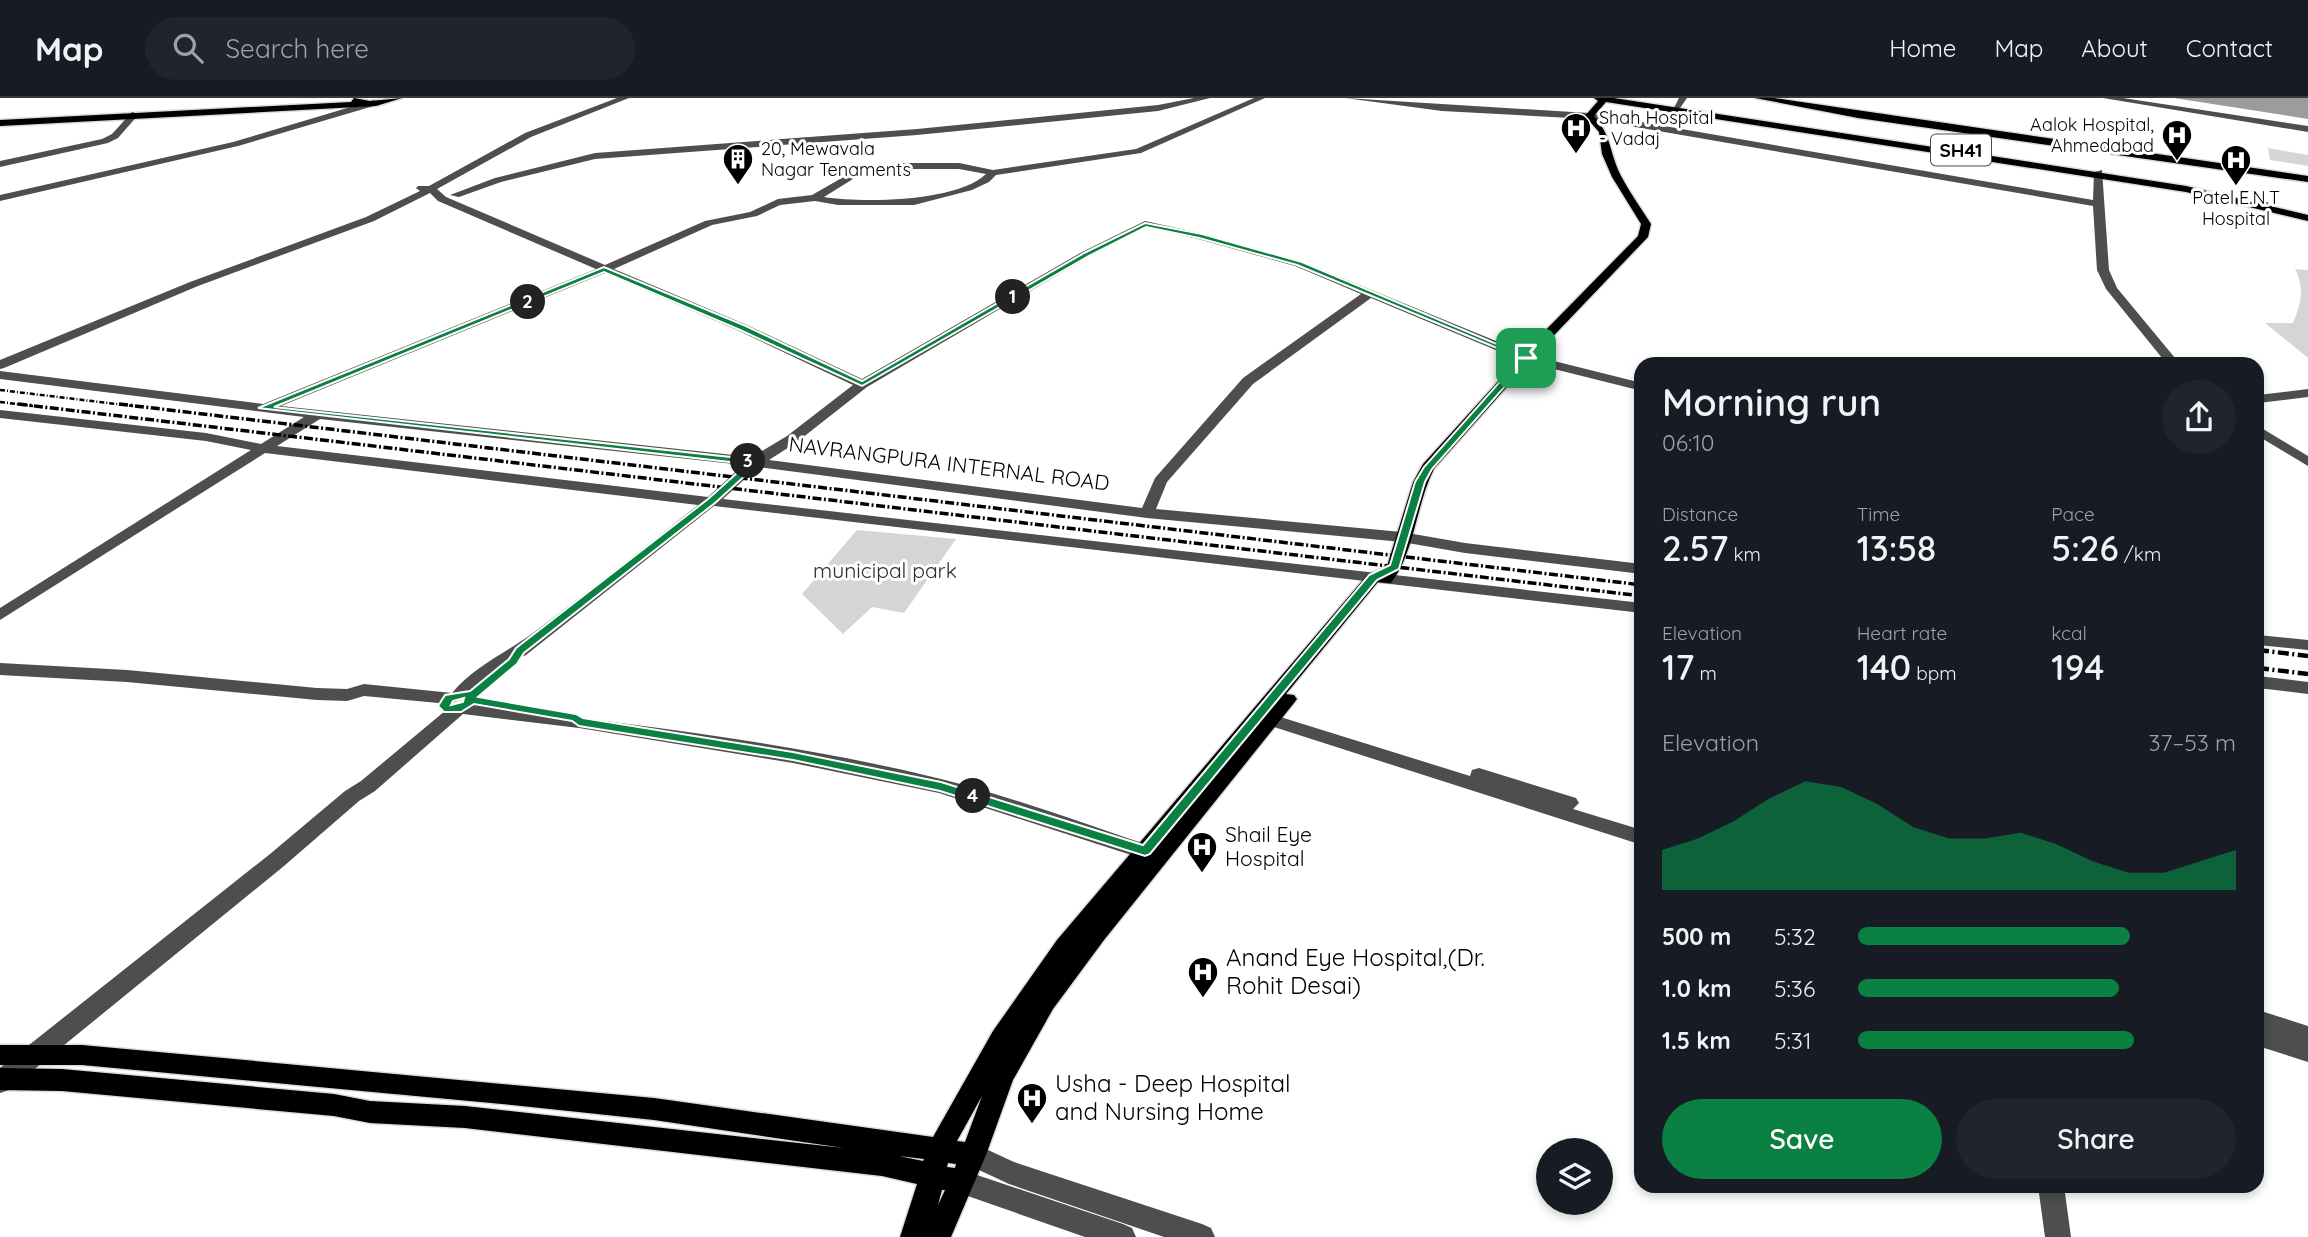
<!DOCTYPE html>
<meta charset="utf-8">
<style>
:root{--surface:#171b24;--page:#20242c;--text:#f1f3f6;--muted:#9ea1a6;--line:#363941;--accent:#0b8043}
body{margin:0;font-family:Quicksand,sans-serif;background:var(--page);color:var(--text);height:100vh;display:flex;flex-direction:column;font-size:26px;white-space:nowrap}
*{box-sizing:border-box;margin:0}
p{font-size:23px;color:var(--muted)}
.icon{flex:none;width:38px;height:38px;fill:none;stroke:currentColor;stroke-width:2;stroke-linecap:round;stroke-linejoin:round}
.map{position:relative;flex:1;overflow:hidden}
.panel{position:absolute;left:1634px;top:259px;width:630px;height:836px;display:flex;flex-direction:column;background:var(--surface);border-radius:21px;box-shadow:0 4px 10px #0003}
.panel>*{flex:none}
.buttons{position:absolute;left:1536px;top:1040px;display:grid;gap:14px}
.buttons a{display:grid;place-items:center;width:77px;height:77px;border-radius:50%;background:var(--surface);box-shadow:0 4px 10px #0003;font-size:35px}
.pin{position:absolute;display:grid;place-items:center;width:60px;height:60px;color:#fff;margin:-30px;border-radius:14px;box-shadow:0 4px 10px #0006}
.km{position:absolute;width:35px;height:35px;margin:-18px;border-radius:50%;background:#222;color:#fff;font-size:19px;line-height:35px;text-align:center}
.round{display:grid;place-items:center;flex:none;width:74px;height:74px;border-radius:37px;background:var(--page)}
.summary{display:flex;align-items:center;justify-content:space-between;height:119px;padding:0 28px}
h1{font-size:38px;font-weight:600;line-height:52px}
.stats{display:grid;grid-template-columns:repeat(3,1fr);gap:10px;height:119px;padding:7px 28px}
.stats div{display:grid;align-content:center}
.stats b{font-size:35px;font-weight:600}
.stats small{font-size:19px;font-weight:400}
.stats p{font-size:19px}
.chart{height:196px;padding:14px 28px}
.chart p{display:flex;justify-content:space-between}
.chart svg{width:100%;height:126px;margin-top:7px;fill:var(--accent);opacity:.7}
.primary-button{display:flex;gap:14px;margin-top:auto;padding:14px 28px}
.primary-button a{flex:1;height:80px;border-radius:42px;background:var(--accent);color:#fff;font-size:28px;font-weight:600;line-height:80px;text-align:center}
.primary-button a+a{background:var(--page);color:var(--text)}
ul{padding:0 28px;list-style:none;font-size:23px}
li{display:grid;grid-template-columns:112px 84px 1fr;align-items:center;height:52px}
li i{height:18px;border-radius:9px;background:var(--accent)}
header{display:flex;align-items:center;gap:42px;box-sizing:border-box;height:98px;padding:0 35px;background:var(--surface);border-bottom:2px solid var(--line)}
header strong{font-size:33px}
nav{display:flex;gap:38px;margin-inline-start:auto;font-size:24px}
.search{width:490px;height:63px;background:var(--page);display:flex;align-items:center;gap:18px;box-sizing:border-box;padding:0 24px;border-radius:38px;color:var(--muted);font-size:26px}
.map>svg:first-child{display:block}
.green{fill:#d5d5d5}
.water{fill:#9c9c9c}
.lines{fill:none;stroke-linecap:round;stroke-linejoin:round}
.major-casing{stroke:#dbdbdb;stroke-width:3}
.minor{fill:#4e4e4e;fill-rule:evenodd}
.major{fill:#000;fill-rule:evenodd}
.rail-far2{stroke:#000;stroke-width:2.5;stroke-dasharray:5 2 1 2;stroke-linecap:butt}
.rail-far1{stroke:#000;stroke-width:3.5;stroke-dasharray:9 2.5 2 2.5;stroke-linecap:butt}
.rail{stroke:#000;stroke-width:4.5;stroke-dasharray:11 3.5 2 3.5;stroke-linecap:butt}
.route{fill:#0b8043;stroke:#fff;stroke-width:2;fill-rule:evenodd}
.labels{text-anchor:middle;stroke-width:6;stroke-linejoin:round;paint-order:stroke}
.far-poi-label{font-size:18px;fill:#000;stroke:#fff;text-anchor:start}
.shield{fill:#fff;stroke:#4c4c4c;stroke-width:2}
.shield-label{font-size:19px;font-weight:bold;fill:#000}
.street-label{font-size:21px;fill:#000;stroke:#fff}
.park-label{font-size:21px;fill:#2c2c2c;stroke:#fff}
.poi-label{font-size:21px;fill:#000;stroke:#fff;text-anchor:start}
.near-poi-label{font-size:24px;fill:#000;stroke:#fff;text-anchor:start}
</style>
<header>
<strong>Map</strong>
<div class="search"><svg class="icon" aria-label="search" viewBox="0 0 24 24"><circle cx="10" cy="10" r="6"/><path d="M15 15l6 6"/></svg>Search here</div>
<nav><a>Home</a><a>Map</a><a>About</a><a>Contact</a></nav>
</header>
<div class="map">
<svg width="2308" height="1139" viewBox="0 0 2308 1139">
<rect width="100%" height="100%" fill="#fff"/>
<!-- green -->
<path class="green" d="M2268 50 2308 57V68L2270 62Z
M2295 171 2308 172V260L2265 225H2293C2301 205 2305 191 2295 171Z
M857 432 956 441 904 515 872 509 843 536 802 496Z"/>
<!-- water -->
<path class="water" d="M2174 0H2308V21Z"/>
<g class="lines">
<!-- major casing -->
<g class="major-casing">
<path id="major" d="M354 0 370 3 402 0 376 8 0 28V22L351 4Z
M1594 0H1614L2186 88 2308 117V123L2186 94 1606 4 1594 18C1612 38 1609 54 1621 78 1630 95 1641 110 1651 126L1648 139 1539 253 1434 371C1416 406 1415 454 1391 485L1378 484 1286 596 1294 597 1297 601 1294 605 1104 842 1053 911 1013 982 986 1057 951 1139H900L917 1086 882 1078 465 1030 370 1025 334 1018 62 993 0 992V970L62 971 334 996 370 1003 465 1008 844 1050 654 1022 512 1007 82 967H0V947H82L654 1000 933 1039 993 933 1057 842 1367 477 1387 468 1413 384 1423 366 1531 247 1638 138 1641 126 1612 79 1602 56 1599 34 1585 18 1598 3ZM982 998 965 1044 957 1043ZM899 1058 924 1061 923 1063ZM948 1065 956 1066 955 1070 947 1069ZM942 1092H945L938 1107Z
M1755 0H1774L2308 78V84L1858 20Z"/>
</g>
<!-- minor -->
<path class="minor" d="M617 0H629L531 39 437 91 446 99 605 167 705 123 750 114 778 101 812 97 847 77 904 65H959L993 72 1136 51 1254 0H1265L1141 55 996 77 989 84 972 92 914 107H838L815 103 780 107 757 118 712 127 614 171 747 227 862 281 1082 154 1145 123 1204 136 1303 164 1530 257 1642 285V293L1522 263 1371 200 1253 286 1167 384 1156 411 1402 434 1465 445 1642 466V476L1465 455 1402 444 1147 420 758 369 723 401 1642 505V515L714 408 526 557 511 564 466 600 449 606 364 598 347 603 317 602 127 584 0 577V565L127 572 317 590 347 591 364 586 452 595C473 569 507 554 533 535 589 493 644 450 698 407L265 355 0 522V510L251 352 206 343 0 320V312L206 335 261 346 304 319 0 281V273L263 306 596 171 438 103 430 95 374 123 198 188 4 270 0 271V262L190 184 366 119 420 93 416 90 418 88H429L525 35ZM904 71H959L986 76C957 104 863 105 824 99L853 81ZM1146 129 1198 141 1295 168 1361 196 1243 280 1155 380 1142 410 769 362 797 344 867 289 1090 158ZM605 175 739 233 853 287 787 338 752 359 281 308ZM320 321 347 324 743 367 708 399 277 348Z
M1194 0H1210L1158 13 917 37 595 61 501 84 459 99 450 97 495 80 595 55 917 31 1158 7Z
M1345 0 1589 15 2093 102 2094 74 2102 72 2109 172 2117 190 2180 266H2167L2106 191 2097 172 2093 108 1589 21 1442 13Z
M1679 0H1687L1678 13 1674 10Z
M2103 0H2123L2308 28V34Z
M374 2 377 7 238 48 0 103V97L233 44Z
M132 14 139 16 118 40 108 45 0 69V63L102 41 112 36Z
M2308 291V299L2258 305V297Z
M2258 328 2308 358V368L2258 338Z
M2258 537 2308 542V552L2258 547Z
M2258 578 2308 584V596L2258 590Z
M461 604C621 626 784 642 941 681 1016 700 1090 728 1163 752L1166 757 1163 762 1156 765 939 695 793 665 579 630 463 616 375 693 359 703 284 768 9 992 0 995V970L270 756 345 693 361 683 451 608Z
M1258 612 1470 678 1472 672 1479 670 1576 700 1579 705 1573 711 1642 732V747L1252 622 1249 618 1252 614Z
M2258 912 2308 928V964L2258 948Z
M973 1045 1014 1064 1202 1126 1211 1130 1215 1139H1164L1009 1086 964 1065 960 1057 964 1049Z
M962 1072 1123 1126 1132 1130 1136 1139H1085L962 1096 953 1093 949 1084 953 1075Z
M2038 1088H2064L2071 1139H2045Z"/>
<!-- major -->
<use href="#major" class="major"/>
<!-- rail-far2 -->
<path class="rail-far2" d="M0 292 133 308
M0 304 33 308"/>
<!-- rail-far1 -->
<path class="rail-far1" d="M18 306 1642 498
M119 306 1642 487"/>
<!-- rail -->
<path class="rail" d="M2258 552 2308 558
M2258 570 2308 576"/>
</g>
<!-- route -->
<path class="route" d="M1145 125 1202 136 1302 164 1530 260 1432 371 1425 384 1399 471 1377 482 1150 756 1145 758 940 693 793 662 579 628 572 623 474 606 461 614H444L438 608 445 597 470 593 509 561 516 550 708 401 747 366 258 310 604 169 746 228 862 283 1084 155ZM1146 129 1199 140 1297 167 1521 260 1424 369 1415 384 1390 467 1369 477 1143 747 941 684 793 654 583 620 576 616 478 599 517 566 524 555 715 405 758 366V362L274 309 604 174 740 232 862 288 1089 158ZM464 600 463 604 451 607 453 603Z"/>
<!-- icons -->
<defs>
<g id="hospital-pin" transform="scale(1.575)"><path d="M0 17L-7.5 6A9.5 9.5 0 1 1 7.5 6Z" fill="#000" stroke="#fff"/><path d="M-5-5h3v3.5h4V-5h3V5h-3V1.5h-4V5h-3Z" fill="#fff"/></g>
<g id="building-pin" transform="scale(1.575)"><path d="M0 17L-7.5 6A9.5 9.5 0 1 1 7.5 6Z" fill="#000" stroke="#fff"/><path d="M-4-6H4V6H1V3H-1V6H-4ZM-2.5-4.3h1.7v1.8h-1.7ZM.8-4.3h1.7v1.8H.8ZM-2.5-1h1.7V.8h-1.7ZM.8-1h1.7V.8H.8Z" fill="#fff"/></g>
</defs>
<g fill-rule="evenodd">
<use href="#hospital-pin" x="1576" y="30"/>
<use href="#hospital-pin" x="2177" y="37"/>
<use href="#building-pin" x="738" y="61"/>
<use href="#hospital-pin" x="2236" y="62"/>
<use href="#hospital-pin" x="1202" y="749"/>
<use href="#hospital-pin" x="1203" y="874"/>
<use href="#hospital-pin" x="1032" y="1000"/>
</g>
<g class="labels">
<!-- far-poi labels -->
<g class="far-poi-label">
<text x="1599" y="26">Shah Hospital<tspan x="1599" dy="21">- Vadaj</tspan></text>
<text x="2154" y="33" text-anchor="end">Aalok Hospital,<tspan x="2154" dy="21">Ahmedabad</tspan></text>
<text x="761" y="57">20, Mewavala<tspan x="761" dy="21">Nagar Tenaments</tspan></text>
<text x="2236" y="106" text-anchor="middle">Patel E.N.T<tspan x="2236" dy="21">Hospital</tspan></text>
</g>
<!-- shield labels -->
<rect class="shield" x="1931" y="36.5" width="60" height="31" rx="5"/>
<g class="shield-label">
<text x="1961" y="59">SH41</text>
</g>
<!-- street labels -->
<g class="street-label">
<text transform="translate(949 366) rotate(7)" y="7">NAVRANGPURA INTERNAL ROAD</text>
</g>
<!-- park labels -->
<g class="park-label">
<text x="885" y="480">municipal park</text>
</g>
<!-- poi labels -->
<g class="poi-label">
<text x="1225" y="744">Shail Eye<tspan x="1225" dy="24">Hospital</tspan></text>
</g>
<!-- near-poi labels -->
<g class="near-poi-label">
<text x="1226" y="868">Anand Eye Hospital,(Dr.<tspan x="1226" dy="28">Rohit Desai)</tspan></text>
<text x="1055" y="994">Usha - Deep Hospital<tspan x="1055" dy="28">and Nursing Home</tspan></text>
</g>
</g>
</svg>
<div class="buttons">
<a><svg class="icon" aria-label="layers" viewBox="0 0 24 24"><path d="M12 4l9 5-9 5-9-5zM3 14l9 5 9-5"/></svg></a>
</div>
<div class="pin" style="left:1526px;top:260px;background:#1e9e55"><svg class="icon" aria-label="arrive" viewBox="0 0 24 24"><path d="M6 21V4h12l-3 4 3 4H6"/></svg></div>
<b class="km" style="left:1013px;top:199px">1</b>
<b class="km" style="left:528px;top:204px">2</b>
<b class="km" style="left:748px;top:363px">3</b>
<b class="km" style="left:973px;top:698px">4</b>
<section class="panel">
<div class="summary"><div><h1>Morning run</h1><p>06:10</p></div><a class="round"><svg class="icon" aria-label="share" viewBox="0 0 24 24"><path d="M12 15V3M7 8l5-5 5 5M5 13v7h14v-7"/></svg></a></div>
<div class="stats">
<div><p>Distance</p><b>2.57<small> km</small></b></div>
<div><p>Time</p><b>13:58</b></div>
<div><p>Pace</p><b>5:26<small> /km</small></b></div>
</div>
<div class="stats">
<div><p>Elevation</p><b>17<small> m</small></b></div>
<div><p>Heart rate</p><b>140<small> bpm</small></b></div>
<div><p>kcal</p><b>194</b></div>
</div>
<div class="chart"><p><span>Elevation</span>37–53 m</p>
<svg viewBox="0 0 160 44" preserveAspectRatio="none"><path d="M0 44V30L10 26L20 20L30 12L40 6L50 8L60 14L70 22L80 26L90 26L100 24L110 28L120 34L130 38L140 38L150 34L160 30V44z"/></svg>
</div>
<ul>
<li><b>500 m</b>5:32<i style="width:72%"></i></li>
<li><b>1.0 km</b>5:36<i style="width:69%"></i></li>
<li><b>1.5 km</b>5:31<i style="width:73%"></i></li>
</ul>
<div class="primary-button"><a>Save</a><a>Share</a></div>
</section>
</div>
